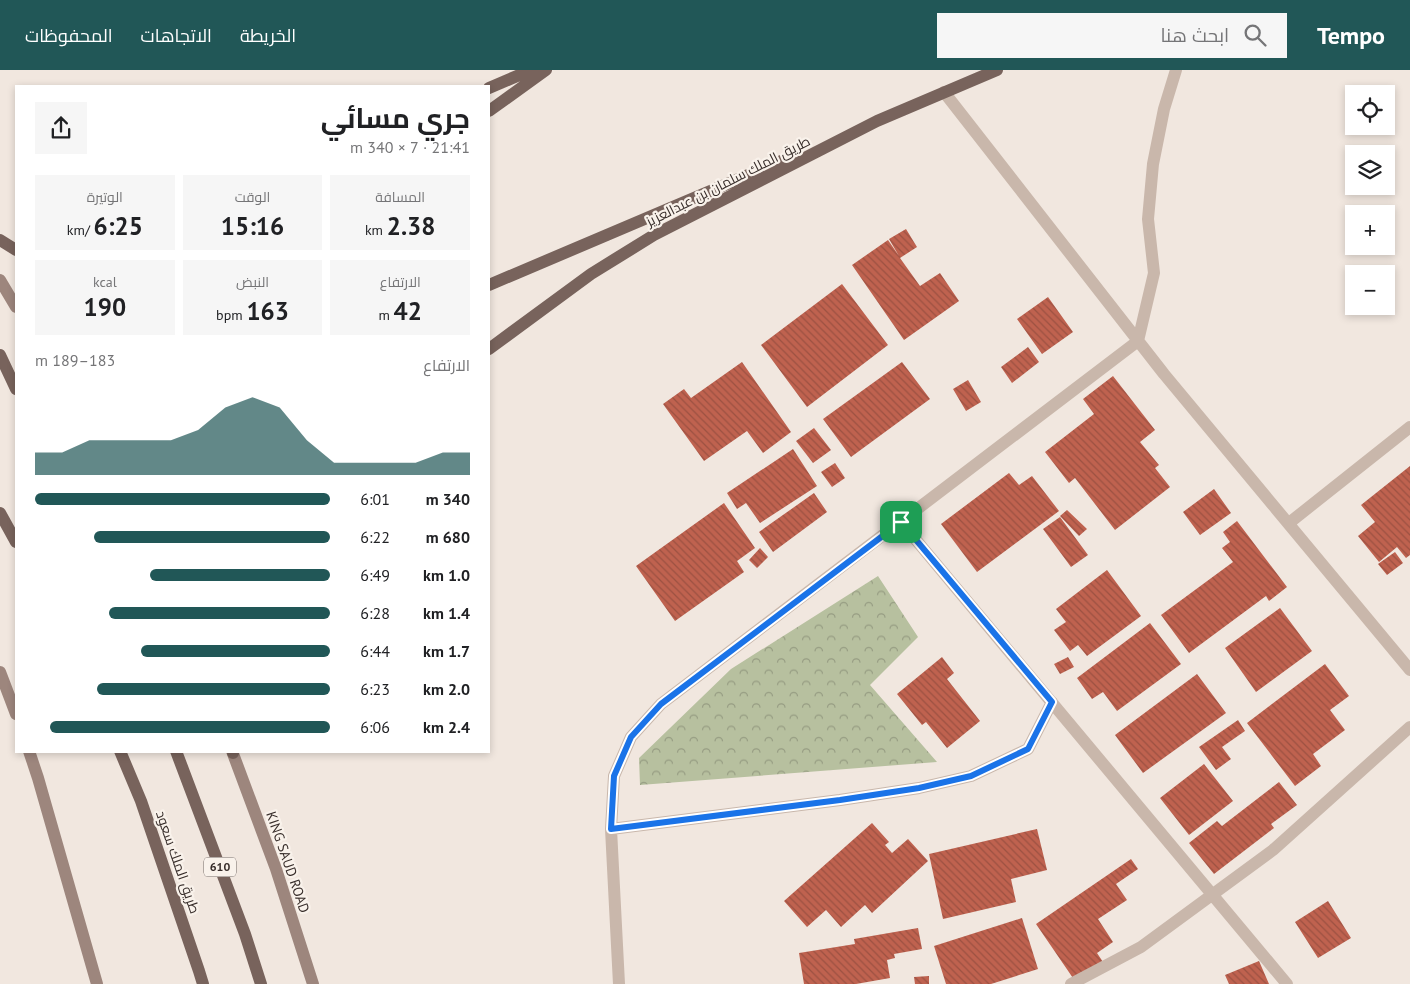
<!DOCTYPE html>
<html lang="ar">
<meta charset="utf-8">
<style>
:root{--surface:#fff;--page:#f6f6f6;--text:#202124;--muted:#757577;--accent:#215757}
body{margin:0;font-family:"PT Sans",Cairo,sans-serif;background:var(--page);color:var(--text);direction:rtl;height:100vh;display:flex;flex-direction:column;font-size:19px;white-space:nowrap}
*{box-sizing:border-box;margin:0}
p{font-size:16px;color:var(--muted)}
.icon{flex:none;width:28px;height:28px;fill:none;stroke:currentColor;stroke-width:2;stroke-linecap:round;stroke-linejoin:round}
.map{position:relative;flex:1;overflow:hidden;direction:ltr}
.panel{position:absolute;left:15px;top:15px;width:475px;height:668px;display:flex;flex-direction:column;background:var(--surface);border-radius:0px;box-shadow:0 2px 8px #0003;direction:rtl}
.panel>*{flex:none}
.buttons{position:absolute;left:1345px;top:15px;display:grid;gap:10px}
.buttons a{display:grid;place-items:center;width:50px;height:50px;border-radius:0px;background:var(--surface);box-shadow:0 2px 8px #0003;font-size:25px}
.pin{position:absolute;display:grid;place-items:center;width:42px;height:42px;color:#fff;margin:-21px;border-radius:10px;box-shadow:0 2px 8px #0006}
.round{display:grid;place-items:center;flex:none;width:52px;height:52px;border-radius:0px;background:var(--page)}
.headline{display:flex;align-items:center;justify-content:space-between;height:85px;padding:0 20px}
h1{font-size:28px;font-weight:700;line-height:38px}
.stats{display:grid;grid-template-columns:repeat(3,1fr);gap:8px;height:85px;padding:5px 20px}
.stats div{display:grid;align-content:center;border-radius:0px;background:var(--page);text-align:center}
.stats b{font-size:25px;font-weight:700}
.stats small{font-size:14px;font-weight:400}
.stats p{font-size:14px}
.chart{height:140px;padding:10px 20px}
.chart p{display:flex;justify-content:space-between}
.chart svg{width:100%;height:90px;margin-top:5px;fill:var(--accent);opacity:.7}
ul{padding:0 20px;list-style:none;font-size:16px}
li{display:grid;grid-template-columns:80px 60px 1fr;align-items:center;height:38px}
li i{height:12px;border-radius:6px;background:var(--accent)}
header{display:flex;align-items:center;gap:30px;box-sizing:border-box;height:70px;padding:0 25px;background:var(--accent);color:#fff}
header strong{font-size:24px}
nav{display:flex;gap:28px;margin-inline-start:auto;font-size:18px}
.search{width:350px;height:45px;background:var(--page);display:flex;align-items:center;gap:12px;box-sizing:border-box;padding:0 18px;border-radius:0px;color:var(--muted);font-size:19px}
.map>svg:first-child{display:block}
.park{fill:url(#park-crowns)}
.building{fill:url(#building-back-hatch)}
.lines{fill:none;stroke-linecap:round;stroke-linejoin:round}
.minor{stroke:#c9b7ab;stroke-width:12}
.secondary{stroke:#9d867d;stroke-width:12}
.primary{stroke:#78635c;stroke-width:12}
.route-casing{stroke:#fff;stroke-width:10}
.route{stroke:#1a73e8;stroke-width:6}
.labels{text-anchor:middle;stroke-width:4.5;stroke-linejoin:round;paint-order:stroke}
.shield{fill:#f9f2eb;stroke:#716864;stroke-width:1}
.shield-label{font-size:12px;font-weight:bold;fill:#372d2a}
.street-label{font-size:14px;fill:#372d2a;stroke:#f9f2eb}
</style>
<header>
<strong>Tempo</strong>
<div class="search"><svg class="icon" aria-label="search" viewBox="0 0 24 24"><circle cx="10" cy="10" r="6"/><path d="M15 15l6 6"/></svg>ابحث هنا</div>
<nav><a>الخريطة</a><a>الاتجاهات</a><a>المحفوظات</a></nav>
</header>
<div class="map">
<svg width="1410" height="914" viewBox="0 0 1410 914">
<defs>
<pattern id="park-crowns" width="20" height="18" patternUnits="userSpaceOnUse" patternTransform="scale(1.25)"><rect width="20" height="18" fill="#b7c09f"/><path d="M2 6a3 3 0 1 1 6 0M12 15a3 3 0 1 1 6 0" fill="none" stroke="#969c82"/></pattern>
<pattern id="building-back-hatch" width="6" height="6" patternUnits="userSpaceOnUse" patternTransform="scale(1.25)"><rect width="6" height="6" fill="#bf624f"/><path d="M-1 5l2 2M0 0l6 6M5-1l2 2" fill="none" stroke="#9c5142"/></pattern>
</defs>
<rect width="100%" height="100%" fill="#f1e7df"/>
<!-- park -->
<path class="park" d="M878 506 918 567 870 615 937 692 640 715 639 688 731 599Z"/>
<!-- building -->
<path class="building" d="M906 159 917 177 900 188 920 216 940 203 959 231 904 270 852 195 888 170 899 186 889 169Z
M842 214 888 275 807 337 761 275Z
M1048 227 1073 262 1042 284 1017 249Z
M1028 277 1039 292 1012 313 1001 297Z
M742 292 791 362 763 383 747 361 704 391 663 334 684 319 691 328Z
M902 292 930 329 851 387 823 349Z
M1113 306 1155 360 1140 372 1159 395 1155 398 1170 417 1115 460 1075 408 1069 413 1045 382 1094 344 1083 329Z
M968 310 981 332 966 341 953 319Z
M814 358 831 380 813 393 796 371Z
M793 379 817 416 760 453 746 433 737 439 727 423Z
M835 393 845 408 832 417 821 402Z
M1410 396V485L1406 488 1397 477 1379 492 1358 466 1375 452 1361 435Z
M1009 403 1019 415 1032 406 1059 441 977 502 941 454Z
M1214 419 1231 443 1200 465 1183 442Z
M814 423 827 442 773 482 759 462Z
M724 433 755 478 737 491 744 502 675 551 636 496Z
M1067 440 1087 459 1079 466 1060 446Z
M1060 447 1088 485 1071 497 1043 459Z
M1237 451 1287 517 1269 531 1266 526 1189 583 1161 545 1233 492 1222 478 1230 472 1223 462Z
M760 478 768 487 757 498 749 490Z
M1395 482 1403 493 1387 505 1378 494Z
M1107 500 1141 546 1087 586 1078 575 1070 581 1054 560 1066 552 1056 539Z
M1280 538 1312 581 1256 622 1225 578Z
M1150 553 1181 594 1117 641 1103 622 1092 629 1077 608Z
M942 587 954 603 947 609 980 651 947 678 926 652 922 655 897 624Z
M1068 587 1074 597 1060 604 1054 594Z
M1325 594 1349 626 1330 640 1345 660 1313 684 1321 696 1295 716 1247 653Z
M1197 604 1226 643 1143 703 1115 665Z
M1238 650 1245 661 1222 677 1231 689 1216 700 1199 677Z
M1204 694 1233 731 1189 765 1160 728Z
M1279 712 1297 735 1271 754 1274 758 1214 804 1189 773 1217 751 1222 756Z
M872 753 889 772 885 775 892 783 908 769 928 791 872 843 865 835 841 857 826 840 807 857 784 831Z
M1037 759 1047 800 1011 809 1016 832 943 849 929 784Z
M1131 789 1138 799 1116 814 1127 830 1098 849 1113 872 1097 883 1103 892 1075 911 1036 854Z
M1328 831 1351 868 1318 888 1295 852Z
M1022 848 1038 899 991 914H946L934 876Z
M918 858 922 879 894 884 895 888 887 890 890 908 856 914H804L799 883 855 874 854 869Z
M1259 891 1269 914H1229L1225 905Z
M929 906V914H915L914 907Z"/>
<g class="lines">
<!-- minor -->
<path class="minor" d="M944 22 1164 304 1410 600
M901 452 1287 914
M1289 453 1410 357
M611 759 840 730 919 718 971 706 1028 679 1052 632
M619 914 611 759 614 706 631 667 661 634 1138 271 1154 203 1148 149 1153 94 1164 39 1176 0
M1071 914 1141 877 1273 780 1410 657"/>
<!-- secondary -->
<path class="secondary" d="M0 210 16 237
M0 602 16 644
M29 681 38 708 97 914
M232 681 276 799 313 914"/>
<!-- primary -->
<path class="primary" d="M489 18 531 0
M489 41 546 0
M0 170 16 180
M489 215 786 89
M489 279 591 204 654 165 877 51 997 0
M0 285 16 319
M0 443 16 472
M120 681 141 731 199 901 203 914
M176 681 245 864 261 914
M233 681V683"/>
</g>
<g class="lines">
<!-- route casing -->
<g class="route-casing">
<path id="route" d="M901 452 1052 632 1028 679 971 706 919 718 840 730 611 759 614 706 631 667 661 634Z"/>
</g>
<!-- route -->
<use href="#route" class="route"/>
</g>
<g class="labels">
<!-- shield labels -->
<rect class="shield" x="204" y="787.5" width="32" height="19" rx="4"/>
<g class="shield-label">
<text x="220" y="801">610</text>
</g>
<!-- street labels -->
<g class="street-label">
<text transform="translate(728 111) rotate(-27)" y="5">طريق الملك سلمان بن عبدالعزيز</text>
<text transform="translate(178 792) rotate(71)" y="5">طريق الملك سعود</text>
<text transform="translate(288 792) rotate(71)" y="5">KING SAUD ROAD</text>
</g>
</g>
</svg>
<div class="buttons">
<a><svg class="icon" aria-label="locate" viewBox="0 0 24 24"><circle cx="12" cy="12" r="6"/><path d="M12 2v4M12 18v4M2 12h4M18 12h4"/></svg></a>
<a><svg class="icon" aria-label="layers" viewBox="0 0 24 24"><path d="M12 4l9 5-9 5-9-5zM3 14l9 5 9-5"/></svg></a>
<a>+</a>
<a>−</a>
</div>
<div class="pin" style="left:901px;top:452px;background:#1e9e55"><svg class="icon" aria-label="arrive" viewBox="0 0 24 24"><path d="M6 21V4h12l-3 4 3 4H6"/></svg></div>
<section class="panel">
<div class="headline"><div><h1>جري مسائي</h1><p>21:41 · 7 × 340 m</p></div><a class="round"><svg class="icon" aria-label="share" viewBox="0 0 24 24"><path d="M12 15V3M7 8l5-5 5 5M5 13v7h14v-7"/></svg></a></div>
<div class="stats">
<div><p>المسافة</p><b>2.38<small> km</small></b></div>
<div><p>الوقت</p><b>15:16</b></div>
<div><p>الوتيرة</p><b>6:25<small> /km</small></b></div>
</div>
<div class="stats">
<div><p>الارتفاع</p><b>42<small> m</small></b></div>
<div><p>النبض</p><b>163<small> bpm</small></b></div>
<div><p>kcal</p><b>190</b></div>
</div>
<div class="chart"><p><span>الارتفاع</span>183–189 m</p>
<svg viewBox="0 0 160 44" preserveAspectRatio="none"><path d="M0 44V33L10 33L20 27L30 27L40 27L50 27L60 22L70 11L80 6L90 11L100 27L110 38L120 38L130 38L140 38L150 33L160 33V44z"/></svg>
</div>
<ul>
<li><b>340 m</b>6:01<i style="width:100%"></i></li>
<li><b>680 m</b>6:22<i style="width:80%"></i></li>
<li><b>1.0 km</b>6:49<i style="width:61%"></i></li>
<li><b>1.4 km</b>6:28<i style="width:75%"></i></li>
<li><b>1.7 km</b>6:44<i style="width:64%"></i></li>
<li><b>2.0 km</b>6:23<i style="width:79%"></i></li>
<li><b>2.4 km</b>6:06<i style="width:95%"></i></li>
</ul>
</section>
</div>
